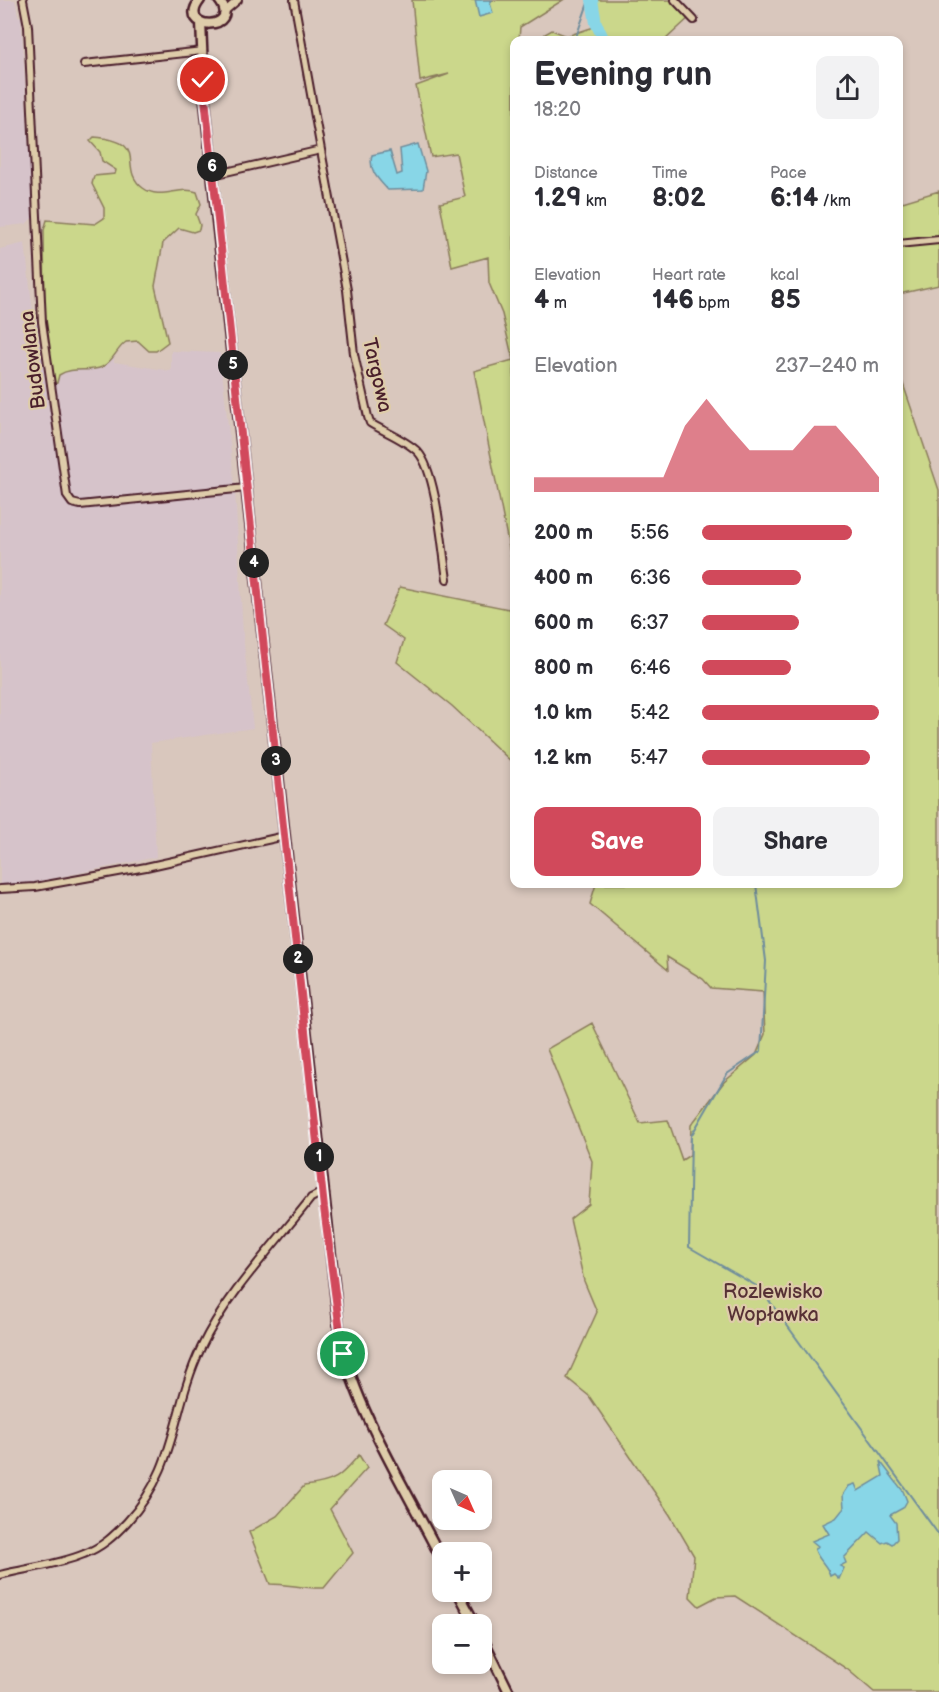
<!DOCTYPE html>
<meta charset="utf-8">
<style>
:root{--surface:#fff;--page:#f2f2f3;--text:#2b2b33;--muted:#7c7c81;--accent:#d1495b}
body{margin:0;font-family:"Balsamiq Sans",sans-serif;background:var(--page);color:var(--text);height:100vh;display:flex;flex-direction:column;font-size:22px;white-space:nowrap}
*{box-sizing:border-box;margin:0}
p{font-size:20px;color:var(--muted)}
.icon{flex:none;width:33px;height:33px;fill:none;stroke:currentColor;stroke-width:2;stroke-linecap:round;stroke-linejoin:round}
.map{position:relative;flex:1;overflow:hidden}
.side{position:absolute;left:510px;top:36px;width:393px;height:852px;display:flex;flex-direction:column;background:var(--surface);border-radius:12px;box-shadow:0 3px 9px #0003}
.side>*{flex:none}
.needle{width:39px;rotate:135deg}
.fabs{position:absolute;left:432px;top:1470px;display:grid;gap:12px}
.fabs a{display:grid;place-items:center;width:60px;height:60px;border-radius:12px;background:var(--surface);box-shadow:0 3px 9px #0003;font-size:30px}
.pin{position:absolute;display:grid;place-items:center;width:51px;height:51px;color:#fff;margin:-26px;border:3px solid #fff;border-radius:50%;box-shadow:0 2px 6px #0007}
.km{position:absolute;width:30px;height:30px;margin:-15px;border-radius:50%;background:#222;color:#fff;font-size:16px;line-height:30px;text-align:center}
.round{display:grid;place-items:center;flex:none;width:63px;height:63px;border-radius:12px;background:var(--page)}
.headline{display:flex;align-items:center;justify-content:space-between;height:102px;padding:0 24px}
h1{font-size:33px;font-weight:700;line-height:45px}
.metrics{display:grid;grid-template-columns:repeat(3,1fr);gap:9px;height:102px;padding:6px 24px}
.metrics div{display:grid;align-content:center}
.metrics b{font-size:26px;font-weight:700}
.metrics small{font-size:16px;font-weight:400}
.metrics p{font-size:16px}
.chart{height:168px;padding:12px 24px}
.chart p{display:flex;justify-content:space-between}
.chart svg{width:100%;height:108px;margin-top:6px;fill:var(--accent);opacity:.7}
.button{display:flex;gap:12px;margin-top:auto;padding:12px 24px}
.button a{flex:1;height:69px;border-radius:12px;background:var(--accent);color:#fff;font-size:24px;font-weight:700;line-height:69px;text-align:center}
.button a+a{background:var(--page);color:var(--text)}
ul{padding:0 24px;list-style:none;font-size:20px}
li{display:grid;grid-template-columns:96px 72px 1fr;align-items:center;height:45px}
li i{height:15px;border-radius:8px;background:var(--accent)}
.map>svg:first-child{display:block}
.built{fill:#d6c3ca}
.green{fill:#cbd78b;stroke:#8a7b5b;stroke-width:1.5}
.water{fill:#88d6e7;stroke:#6f8d9c;stroke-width:1.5}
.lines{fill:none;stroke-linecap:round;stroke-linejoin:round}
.stream{stroke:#6f8d9c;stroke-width:2}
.river{stroke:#88d6e7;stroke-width:12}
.minor-casing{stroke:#4a1f2b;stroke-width:10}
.major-casing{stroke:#4a1f2b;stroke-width:13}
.minor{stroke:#deccaa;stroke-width:6}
.major{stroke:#deccaa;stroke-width:8}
.route-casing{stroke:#fff;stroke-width:12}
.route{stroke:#d1495b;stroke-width:8}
.labels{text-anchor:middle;stroke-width:4.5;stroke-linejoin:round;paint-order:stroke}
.street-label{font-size:20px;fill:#4a1f2b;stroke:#deccaa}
.park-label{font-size:20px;fill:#573135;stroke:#deccaa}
</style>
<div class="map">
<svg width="939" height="1692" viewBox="0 0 939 1692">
<rect width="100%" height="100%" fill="#d9c7bd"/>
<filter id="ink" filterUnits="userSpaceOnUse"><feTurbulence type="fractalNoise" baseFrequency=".0167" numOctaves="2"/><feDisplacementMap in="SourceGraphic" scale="12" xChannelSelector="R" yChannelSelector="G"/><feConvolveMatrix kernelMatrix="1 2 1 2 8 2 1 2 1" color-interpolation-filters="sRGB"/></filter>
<g filter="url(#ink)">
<!-- built -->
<path class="built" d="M0 0H15L18 16 21 17 33 217 26 224 0 227Z
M25 243 34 322 116 344 114 362 171 371V351L220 353 235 489 243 635 253 728 151 743 156 857 31 883 0 895V249Z"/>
<!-- green -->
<path class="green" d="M412 0H563L520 27 519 40H514V573L474 371 513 360 502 314 489 283 488 257 452 267 440 203 465 197 456 153 431 157 416 86 449 74 420 81Z
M592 0H677L691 16 665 40H604L597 26 598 40H542L545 34 552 30 567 36 597 26Z
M94 137C152 142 116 167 143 188 160 201 180 185 197 192L201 204 196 214 200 225 199 230 193 232 179 228 163 243 155 286 168 342 156 351H149L138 341 126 342C116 349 114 361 102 367 89 373 73 366 59 375L57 383 52 384 45 328 44 230 47 220 95 224 104 218V208L92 184 94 176 115 174 116 170 102 161 100 152 90 141Z
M939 191V285L899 294V203Z
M899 372 939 490V1692H874L847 1669 735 1596 716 1597 699 1606 690 1597 694 1556 670 1515 589 1396 567 1378 597 1312 584 1281 570 1219 589 1204 592 1161 547 1049 592 1023 640 1123 668 1120 682 1160 690 1155 691 1125 724 1082 756 1055 765 1034 763 992 711 988 703 979 667 957 668 970 590 904 596 884H898Z
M400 587 514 610V764L452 706 397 662 404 640 383 625Z
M359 1455 367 1468 330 1509 353 1553 324 1588C305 1589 289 1584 270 1584L249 1532 277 1516 304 1486C335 1483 340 1477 359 1455Z"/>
<!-- water -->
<path class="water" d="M475 0H492L490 3 493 13 479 17Z
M418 144 426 171 423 189 388 190C378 179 368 170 372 155L390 151 397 175 402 173 400 149Z
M880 1461 903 1491 907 1501 903 1508 890 1515 896 1523 897 1539 892 1544 887 1541 882 1543 869 1532 844 1558 846 1563 840 1566 844 1568 839 1579 834 1574 830 1576C829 1567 818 1560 815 1550L818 1546 812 1541 829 1534 823 1524 836 1518 844 1508 843 1495 849 1486 855 1484 858 1491 883 1476Z"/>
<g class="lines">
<!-- stream -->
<path class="stream" d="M575 40 589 0
M756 884 766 961 761 1051 727 1074 691 1136 689 1247 760 1288 939 1535"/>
<!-- river -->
<path class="river" d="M592 0 596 23 604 40"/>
<!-- minor casing -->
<g class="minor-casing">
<path id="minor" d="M23 0 28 26 42 322 67 496 72 503 80 505 246 488
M675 0 694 20
M224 12 238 0
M84 64 203 51
M321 150 347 290 354 354 368 417 370 423C385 432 406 440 418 452 437 473 442 549 447 579
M213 175 321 150 294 0
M898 244 939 240
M0 889 35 887 146 867 285 836
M0 1575C27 1568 58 1565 84 1554 102 1547 114 1536 127 1522 178 1466 171 1411 201 1348 225 1296 276 1243 311 1198L323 1192"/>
</g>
<!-- major casing -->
<g class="major-casing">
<path id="major" d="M200 0C175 32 244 31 219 0
M201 22 204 92 217 221 340 1338C356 1411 408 1492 442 1560
M458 1592 475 1624
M482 1637 509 1692"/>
</g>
<!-- minor -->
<use href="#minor" class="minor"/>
<!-- major -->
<use href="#major" class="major"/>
</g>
</g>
<g class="lines" filter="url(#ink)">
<!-- route casing -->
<g class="route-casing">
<path id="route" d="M203 80 324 1208 343 1354"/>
</g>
<!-- route -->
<use href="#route" class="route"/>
</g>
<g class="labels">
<!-- street labels -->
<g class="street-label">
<text transform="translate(32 360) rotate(-97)" y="7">Budowlana</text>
<text transform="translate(378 375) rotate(77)" y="7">Targowa</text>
</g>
<!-- park labels -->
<g class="park-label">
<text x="773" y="1298">Rozlewisko<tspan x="773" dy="23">Wopławka</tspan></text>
</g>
</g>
</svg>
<div class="fabs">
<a><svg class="needle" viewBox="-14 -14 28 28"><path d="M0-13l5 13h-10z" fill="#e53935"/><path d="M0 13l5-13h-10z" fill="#7c7c81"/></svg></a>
<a>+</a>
<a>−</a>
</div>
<div class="pin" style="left:343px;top:1354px;background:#1e9e55"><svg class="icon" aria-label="arrive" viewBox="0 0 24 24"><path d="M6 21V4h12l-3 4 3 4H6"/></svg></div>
<div class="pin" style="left:203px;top:80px;background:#d93025"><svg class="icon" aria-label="check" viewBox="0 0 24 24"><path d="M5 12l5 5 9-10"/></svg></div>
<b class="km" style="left:319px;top:1157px">1</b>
<b class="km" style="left:298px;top:959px">2</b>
<b class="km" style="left:276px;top:761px">3</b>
<b class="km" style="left:254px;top:563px">4</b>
<b class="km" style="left:233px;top:365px">5</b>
<b class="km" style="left:212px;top:167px">6</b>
<section class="side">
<div class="headline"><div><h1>Evening run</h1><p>18:20</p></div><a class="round"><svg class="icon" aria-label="share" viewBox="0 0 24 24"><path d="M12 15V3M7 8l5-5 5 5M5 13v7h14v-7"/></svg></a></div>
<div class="metrics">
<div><p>Distance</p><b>1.29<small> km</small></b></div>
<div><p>Time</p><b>8:02</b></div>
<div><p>Pace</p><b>6:14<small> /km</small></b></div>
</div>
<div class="metrics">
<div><p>Elevation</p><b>4<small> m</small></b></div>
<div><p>Heart rate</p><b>146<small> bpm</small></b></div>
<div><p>kcal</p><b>85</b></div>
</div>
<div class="chart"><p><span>Elevation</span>237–240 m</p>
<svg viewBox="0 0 160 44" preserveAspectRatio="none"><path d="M0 44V38L10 38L20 38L30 38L40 38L50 38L60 38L70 17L80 6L90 17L100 27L110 27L120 27L130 17L140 17L150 27L160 38V44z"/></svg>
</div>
<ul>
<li><b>200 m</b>5:56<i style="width:85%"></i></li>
<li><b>400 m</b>6:36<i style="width:56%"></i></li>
<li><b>600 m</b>6:37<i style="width:55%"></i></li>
<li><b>800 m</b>6:46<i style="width:50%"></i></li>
<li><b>1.0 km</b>5:42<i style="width:100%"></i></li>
<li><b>1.2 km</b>5:47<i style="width:95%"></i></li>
</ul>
<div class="button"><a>Save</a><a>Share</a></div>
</section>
</div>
